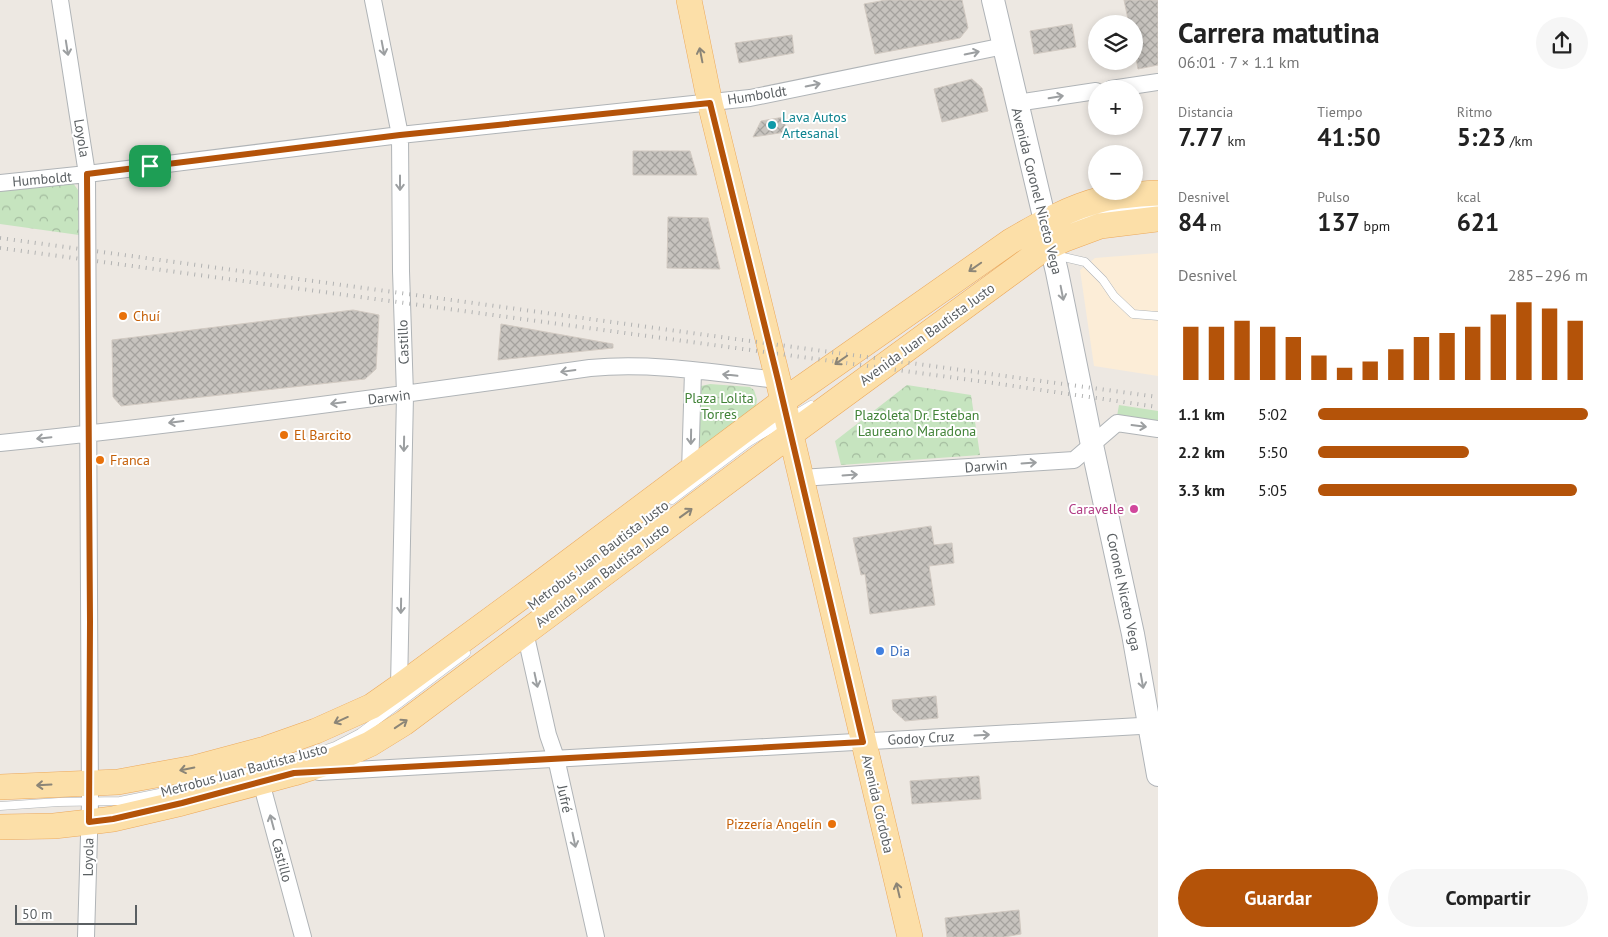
<!DOCTYPE html>
<html lang="es">
<meta charset="utf-8">
<style>
:root{--surface:#fff;--page:#f6f6f6;--text:#222;--muted:#767676;--accent:#b45309}
body{margin:0;font-family:"PT Sans",sans-serif;background:var(--page);color:var(--text);height:100vh;display:flex;flex-direction:column;font-size:19px;white-space:nowrap}
*{box-sizing:border-box;margin:0}
p{font-size:16px;color:var(--muted)}
.icon{flex:none;width:28px;height:28px;fill:none;stroke:currentColor;stroke-width:2;stroke-linecap:round;stroke-linejoin:round}
.map{position:relative;flex:1;overflow:hidden}
.panel{display:flex;flex-direction:column;background:var(--surface);width:450px}
.panel>*{flex:none}
.controls{position:absolute;left:1088px;top:15px;display:grid;gap:10px}
.controls a{display:grid;place-items:center;width:55px;height:55px;border-radius:50%;background:var(--surface);box-shadow:0 2px 8px #0003;font-size:25px}
.scale{position:absolute;left:15px;bottom:12px;width:122px;box-sizing:border-box;padding-left:5px;border:2px solid #5a5f62;border-top:0;font-size:14px;line-height:18px;white-space:nowrap;color:#5a5f62;-webkit-text-stroke:4px #fff;paint-order:stroke}
.pin{position:absolute;display:grid;place-items:center;width:42px;height:42px;color:#fff;margin:-21px;border-radius:10px;box-shadow:0 2px 8px #0006}
.round{display:grid;place-items:center;flex:none;width:52px;height:52px;border-radius:26px;background:var(--page)}
.overview{display:flex;align-items:center;justify-content:space-between;height:85px;padding:0 20px}
h1{font-size:28px;font-weight:700;line-height:38px}
.stats{display:grid;grid-template-columns:repeat(3,1fr);gap:8px;height:85px;padding:5px 20px}
.stats div{display:grid;align-content:center}
.stats b{font-size:25px;font-weight:700}
.stats small{font-size:14px;font-weight:400}
.stats p{font-size:14px}
.chart{height:140px;padding:10px 20px}
.chart p{display:flex;justify-content:space-between}
.chart svg{width:100%;height:90px;margin-top:5px;stroke:var(--accent);stroke-width:6}
.primary-button{display:flex;gap:10px;margin-top:auto;padding:10px 20px}
.primary-button a{flex:1;height:58px;border-radius:30px;background:var(--accent);color:#fff;font-size:20px;font-weight:700;line-height:58px;text-align:center}
.primary-button a+a{background:var(--page);color:var(--text)}
ul{padding:0 20px;list-style:none;font-size:16px}
li{display:grid;grid-template-columns:80px 60px 1fr;align-items:center;height:38px}
li i{height:12px;border-radius:6px;background:var(--accent)}
main{display:flex;flex:1;min-height:0}
.map>svg:first-child{display:block}
.commercial{fill:#fcedd7}
.grass{fill:#c6e4bf}
.park{fill:url(#park-crowns)}
.building{fill:url(#building-cross-hatch);stroke:#d1c9c1}
.lines{fill:none;stroke-linecap:round;stroke-linejoin:round}
.lane-casing{stroke:#b0b4b7;stroke-width:9}
.street-casing{stroke:#b0b4b7;stroke-width:18}
.secondary-casing{stroke:#afb3b7;stroke-width:24}
.primary-casing{stroke:#eca95c;stroke-width:26}
.lane{stroke:#fff;stroke-width:8}
.street{stroke:#fff;stroke-width:16}
.secondary{stroke:#fff;stroke-width:22}
.primary{stroke:#fcdfa8;stroke-width:25}
.rail{stroke:#b1b2b2;stroke-width:4;stroke-dasharray:1 6;stroke-linecap:butt}
.oneway{stroke:#9c9fa1}
.oneway2{stroke:#8b8577}
.route-casing{stroke:#fff;stroke-width:10}
.route{stroke:#b45309;stroke-width:6}
.culture-dot{fill:#0f9aa8;stroke:#fff;stroke-width:2}
.food-dot{fill:#e8710a;stroke:#fff;stroke-width:2}
.hotel-dot{fill:#d1479c;stroke:#fff;stroke-width:2}
.shop-dot{fill:#3f7fe0;stroke:#fff;stroke-width:2}
.labels{text-anchor:middle;stroke-width:4;stroke-linejoin:round;paint-order:stroke}
.street-label{font-size:14px;fill:#5a5f62;stroke:#fff}
.culture-label{font-size:14px;fill:#0d838f;stroke:#fff;text-anchor:start}
.food-label{font-size:14px;fill:#c56008;stroke:#fff;text-anchor:start}
.park-label{font-size:14px;fill:#428338;stroke:#fff}
.hotel-label{font-size:14px;fill:#b23c85;stroke:#fff;text-anchor:end}
.shop-label{font-size:14px;fill:#366cbe;stroke:#fff;text-anchor:start}
</style>
<main>
<div class="map">
<svg width="1158" height="937" viewBox="0 0 1158 937">
<defs>
<pattern id="park-crowns" width="20" height="18" patternUnits="userSpaceOnUse" patternTransform="scale(1.25)"><rect width="20" height="18" fill="#c6e4bf"/><path d="M2 6a3 3 0 1 1 6 0M12 15a3 3 0 1 1 6 0" fill="none" stroke="#a4bc9f"/></pattern>
<pattern id="building-cross-hatch" width="8" height="8" patternUnits="userSpaceOnUse" patternTransform="scale(1.25)"><rect width="8" height="8" fill="#c7c3be"/><path d="M0 0l8 8M0 8l8-8" fill="none" stroke="#a5a29e"/></pattern>
</defs>
<rect width="100%" height="100%" fill="#ede8e2"/>
<!-- commercial -->
<path class="commercial" d="M1158 253V376L1094 366 1080 270 1095 258Z"/>
<!-- grass -->
<path class="grass" d="M1119 405 1158 411V421L1117 416Z"/>
<!-- park -->
<path class="park" d="M73 183 78 190 79 235 0 224V188Z
M710 384 750 387 754 390 757 399 756 407 703 447 696 446 698 392 701 386Z
M907 385 971 395 980 455 841 465 835 441Z"/>
<!-- building -->
<path class="building" d="M886 0H962L968 28 960 38 875 54 864 4Z
M1124 0H1158V65L1138 69 1134 47V24H1129Z
M1072 24 1076 47 1034 54 1030 31Z
M792 35 794 53 739 63 735 43Z
M972 79 982 88 988 111 942 122 934 89Z
M784 117 786 132 753 137 761 121Z
M633 151H690L697 175H633Z
M668 217 708 218 720 269 667 268Z
M353 310 379 315 376 369 365 379 121 406 113 397 112 340Z
M501 324 613 344V348L498 360Z
M931 526 934 545 952 543 954 563 929 566 935 605 870 614 865 574 861 575 853 538Z
M936 696 938 718 905 721 893 710 892 700Z
M979 776 981 799 912 804 910 781Z
M1019 910 1021 934 1004 937H947L945 918Z"/>
<g class="lines">
<!-- lane casing -->
<g class="lane-casing">
<path id="lane" d="M1072 222 1125 208 1158 206
M1055 255 1085 262 1103 280 1114 296 1133 314 1158 316
M672 500 749 442 811 405
M0 806 59 802 120 801 189 787 293 760 335 746 360 733 466 653"/>
</g>
<!-- street casing -->
<g class="street-casing">
<path id="street" d="M60 0 87 174 90 802 86 937
M373 0 400 135 401 271 405 395 399 687
M1111 89 1158 82
M1016 103 1096 91
M0 183 87 174 400 135 750 98 1004 46
M0 443C197 423 394 396 590 368 653 362 716 373 778 380
M690 472 693 371
M801 478 1074 460 1117 423 1158 429
M525 632 548 735 556 758 596 937
M319 772 1158 725
M261 782 303 937"/>
</g>
<!-- secondary casing -->
<g class="secondary-casing">
<path id="secondary" d="M993 0 1057 272 1092 445 1133 634 1158 775"/>
</g>
<!-- primary casing -->
<g class="primary-casing">
<path id="primary" d="M689 0 710 103 778 380 910 937
M0 787 118 782 194 768 265 749 316 731 372 706 399 687 535 587 783 401 1011 241C1040 224 1070 207 1103 199 1121 195 1140 194 1158 193
M0 827 54 826 89 822 113 819 182 803 294 773 332 761 370 744 404 723 791 434 1042 250 1065 239 1100 226 1158 219"/>
</g>
<!-- lane -->
<use href="#lane" class="lane"/>
<!-- street -->
<use href="#street" class="street"/>
<!-- secondary -->
<use href="#secondary" class="secondary"/>
<!-- primary -->
<use href="#primary" class="primary"/>
<!-- rail -->
<path class="rail" d="M0 238 1158 397
M0 248 993 383 1158 407"/>
</g>
<!-- one-way arrows -->
<defs><path id="oneway-shaft" d="M-6 0H5M1.5-3L5.5 0L1.5 3" fill="none" stroke-width="1.6" stroke-linecap="round" stroke-linejoin="round" transform="scale(1.25)"/></defs>
<g class="oneway">
<use href="#oneway-shaft" transform="translate(67 48) rotate(81)"/>
<use href="#oneway-shaft" transform="translate(383 48) rotate(79)"/>
<use href="#oneway-shaft" transform="translate(972 53) rotate(-12)"/>
<use href="#oneway-shaft" transform="translate(813 85) rotate(-12)"/>
<use href="#oneway-shaft" transform="translate(1056 97) rotate(-9)"/>
<use href="#oneway-shaft" transform="translate(400 183) rotate(90)"/>
<use href="#oneway-shaft" transform="translate(1062 293) rotate(79)"/>
<use href="#oneway-shaft" transform="translate(568 371) rotate(172)"/>
<use href="#oneway-shaft" transform="translate(730 375) rotate(-174)"/>
<use href="#oneway-shaft" transform="translate(338 403) rotate(173)"/>
<use href="#oneway-shaft" transform="translate(176 422) rotate(173)"/>
<use href="#oneway-shaft" transform="translate(1139 426) rotate(7)"/>
<use href="#oneway-shaft" transform="translate(691 437) rotate(91)"/>
<use href="#oneway-shaft" transform="translate(44 438) rotate(174)"/>
<use href="#oneway-shaft" transform="translate(404 444) rotate(91)"/>
<use href="#oneway-shaft" transform="translate(1029 463) rotate(-4)"/>
<use href="#oneway-shaft" transform="translate(850 475) rotate(-4)"/>
<use href="#oneway-shaft" transform="translate(401 606) rotate(91)"/>
<use href="#oneway-shaft" transform="translate(536 680) rotate(78)"/>
<use href="#oneway-shaft" transform="translate(1142 681) rotate(80)"/>
<use href="#oneway-shaft" transform="translate(982 735) rotate(-3)"/>
<use href="#oneway-shaft" transform="translate(272 822) rotate(-105)"/>
<use href="#oneway-shaft" transform="translate(574 840) rotate(78)"/>
</g>
<g class="oneway2">
<use href="#oneway-shaft" transform="translate(701 55) rotate(-101)"/>
<use href="#oneway-shaft" transform="translate(975 267) rotate(145)"/>
<use href="#oneway-shaft" transform="translate(841 360) rotate(145)"/>
<use href="#oneway-shaft" transform="translate(686 513) rotate(-36)"/>
<use href="#oneway-shaft" transform="translate(341 720) rotate(156)"/>
<use href="#oneway-shaft" transform="translate(401 724) rotate(-34)"/>
<use href="#oneway-shaft" transform="translate(187 769) rotate(168)"/>
<use href="#oneway-shaft" transform="translate(44 785) rotate(177)"/>
<use href="#oneway-shaft" transform="translate(898 890) rotate(-103)"/>
</g>
<g class="lines">
<!-- route casing -->
<g class="route-casing">
<path id="route" d="M710 103 778 380 863 742 294 773 182 803 113 819 89 822 90 621 87 174 400 135Z"/>
</g>
<!-- route -->
<use href="#route" class="route"/>
</g>
<!-- markers -->
<circle class="culture-dot" cx="772" cy="125" r="5"/>
<g class="food-dot">
<circle cx="123" cy="316" r="5"/>
<circle cx="284" cy="435" r="5"/>
<circle cx="100" cy="460" r="5"/>
<circle cx="832" cy="824" r="5"/>
</g>
<circle class="hotel-dot" cx="1134" cy="509" r="5"/>
<circle class="shop-dot" cx="880" cy="651" r="5"/>
<g class="labels">
<!-- street labels -->
<g class="street-label">
<text transform="translate(757 95) rotate(-9)" y="5">Humboldt</text>
<text transform="translate(82 138) rotate(81)" y="5">Loyola</text>
<text transform="translate(42 179) rotate(-5)" y="5">Humboldt</text>
<text transform="translate(1037 191) rotate(76)" y="5">Avenida Coronel Niceto Vega</text>
<text transform="translate(927 334) rotate(-36)" y="5">Avenida Juan Bautista Justo</text>
<text transform="translate(403 342) rotate(-92)" y="5">Castillo</text>
<text transform="translate(389 397) rotate(-7)" y="5">Darwin</text>
<text transform="translate(986 466) rotate(-4)" y="5">Darwin</text>
<text transform="translate(598 555) rotate(-37)" y="5">Metrobus Juan Bautista Justo</text>
<text transform="translate(602 575) rotate(-37)" y="5">Avenida Juan Bautista Justo</text>
<text transform="translate(1124 592) rotate(78)" y="5">Coronel Niceto Vega</text>
<text transform="translate(921 738) rotate(-3)" y="5">Godoy Cruz</text>
<text transform="translate(244 770) rotate(-15)" y="5">Metrobus Juan Bautista Justo</text>
<text transform="translate(565 799) rotate(78)" y="5">Jufré</text>
<text transform="translate(878 804) rotate(77)" y="5">Avenida Córdoba</text>
<text transform="translate(88 857) rotate(-89)" y="5">Loyola</text>
<text transform="translate(282 860) rotate(75)" y="5">Castillo</text>
</g>
<!-- culture labels -->
<g class="culture-label">
<text x="782" y="122">Lava Autos<tspan x="782" dy="16">Artesanal</tspan></text>
</g>
<!-- food labels -->
<g class="food-label">
<text x="133" y="321">Chuí</text>
<text x="294" y="440">El Barcito</text>
<text x="110" y="465">Franca</text>
<text x="822" y="829" text-anchor="end">Pizzería Angelín</text>
</g>
<!-- park labels -->
<g class="park-label">
<text x="719" y="403">Plaza Lolita<tspan x="719" dy="16">Torres</tspan></text>
<text x="917" y="420">Plazoleta Dr. Esteban<tspan x="917" dy="16">Laureano Maradona</tspan></text>
</g>
<!-- hotel labels -->
<g class="hotel-label">
<text x="1124" y="514">Caravelle</text>
</g>
<!-- shop labels -->
<g class="shop-label">
<text x="890" y="656">Dia</text>
</g>
</g>
</svg>
<div class="controls">
<a><svg class="icon" aria-label="layers" viewBox="0 0 24 24"><path d="M12 4l9 5-9 5-9-5zM3 14l9 5 9-5"/></svg></a>
<a>+</a>
<a>−</a>
</div>
<div class="scale">50 m</div>
<div class="pin" style="left:150px;top:166px;background:#1e9e55"><svg class="icon" aria-label="arrive" viewBox="0 0 24 24"><path d="M6 21V4h12l-3 4 3 4H6"/></svg></div>
</div>
<section class="panel">
<div class="overview"><div><h1>Carrera matutina</h1><p>06:01 · 7 × 1.1 km</p></div><a class="round"><svg class="icon" aria-label="share" viewBox="0 0 24 24"><path d="M12 15V3M7 8l5-5 5 5M5 13v7h14v-7"/></svg></a></div>
<div class="stats">
<div><p>Distancia</p><b>7.77<small> km</small></b></div>
<div><p>Tiempo</p><b>41:50</b></div>
<div><p>Ritmo</p><b>5:23<small> /km</small></b></div>
</div>
<div class="stats">
<div><p>Desnivel</p><b>84<small> m</small></b></div>
<div><p>Pulso</p><b>137<small> bpm</small></b></div>
<div><p>kcal</p><b>621</b></div>
</div>
<div class="chart"><p><span>Desnivel</span>285–296 m</p>
<svg viewBox="0 0 160 44" preserveAspectRatio="none"><path d="M5 44V18M15 44V18M25 44V15M35 44V18M45 44V23M55 44V32M65 44V38M75 44V35M85 44V29M95 44V23M105 44V21M115 44V18M125 44V12M135 44V6M145 44V9M155 44V15"/></svg>
</div>
<ul>
<li><b>1.1 km</b>5:02<i style="width:100%"></i></li>
<li><b>2.2 km</b>5:50<i style="width:56%"></i></li>
<li><b>3.3 km</b>5:05<i style="width:96%"></i></li>
</ul>
<div class="primary-button"><a>Guardar</a><a>Compartir</a></div>
</section>
</main>
